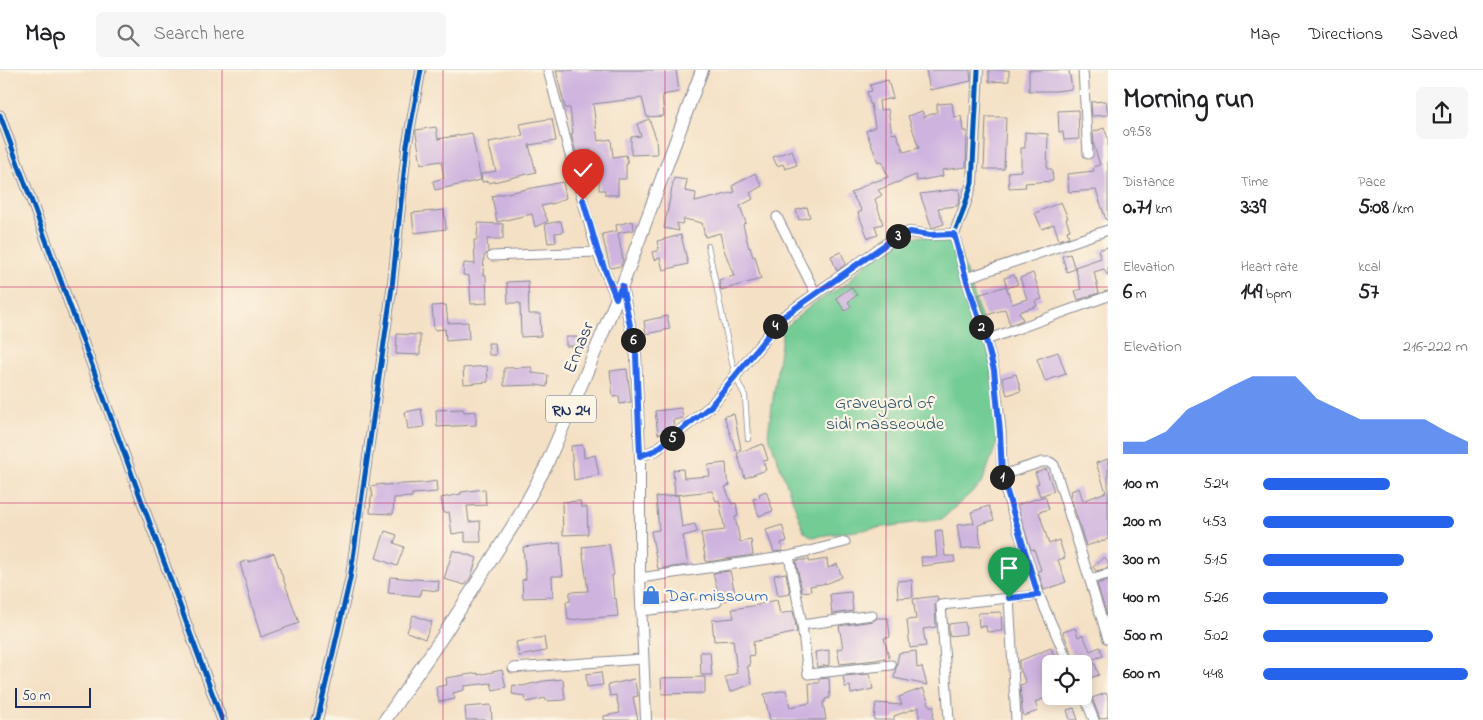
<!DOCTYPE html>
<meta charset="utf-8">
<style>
:root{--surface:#fff;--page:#f6f6f6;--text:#202124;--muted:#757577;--line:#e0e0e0;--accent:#2563eb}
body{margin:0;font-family:"Indie Flower",sans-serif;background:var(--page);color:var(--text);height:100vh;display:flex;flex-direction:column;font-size:19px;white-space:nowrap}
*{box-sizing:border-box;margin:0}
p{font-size:16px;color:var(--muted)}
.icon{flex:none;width:28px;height:28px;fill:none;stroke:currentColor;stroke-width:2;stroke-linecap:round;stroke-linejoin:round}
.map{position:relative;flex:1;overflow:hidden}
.drawer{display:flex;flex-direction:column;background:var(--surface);width:375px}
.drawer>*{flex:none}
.buttons{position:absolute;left:1042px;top:585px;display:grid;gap:10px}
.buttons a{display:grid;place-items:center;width:50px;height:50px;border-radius:8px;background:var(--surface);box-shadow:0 2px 12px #0003;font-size:25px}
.scale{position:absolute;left:15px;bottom:12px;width:76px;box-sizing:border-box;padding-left:5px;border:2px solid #1b2f5e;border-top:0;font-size:14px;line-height:18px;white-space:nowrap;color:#1b2f5e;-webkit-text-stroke:4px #fcf5e5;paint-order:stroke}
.pin{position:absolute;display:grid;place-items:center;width:42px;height:42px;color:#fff;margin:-51px -21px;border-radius:50% 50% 50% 0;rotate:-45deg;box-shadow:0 0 5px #0007}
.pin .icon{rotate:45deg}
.km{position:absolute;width:25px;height:25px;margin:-12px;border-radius:50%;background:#222;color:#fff;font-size:14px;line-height:25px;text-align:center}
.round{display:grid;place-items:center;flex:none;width:52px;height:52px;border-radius:8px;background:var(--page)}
.overview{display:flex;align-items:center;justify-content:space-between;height:85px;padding:0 15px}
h1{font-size:28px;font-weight:700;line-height:38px}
.figures{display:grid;grid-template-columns:repeat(3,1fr);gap:8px;height:85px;padding:5px 15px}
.figures div{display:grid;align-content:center}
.figures b{font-size:21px;font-weight:700}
.figures small{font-size:14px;font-weight:400}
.figures p{font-size:14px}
.chart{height:140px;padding:10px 15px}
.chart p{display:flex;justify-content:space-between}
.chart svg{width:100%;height:90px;margin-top:5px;fill:var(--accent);opacity:.7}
ul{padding:0 15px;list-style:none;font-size:16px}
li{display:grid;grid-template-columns:80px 60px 1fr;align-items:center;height:38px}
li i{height:12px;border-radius:6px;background:var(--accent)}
header{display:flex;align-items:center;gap:30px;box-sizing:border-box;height:70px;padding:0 25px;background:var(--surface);border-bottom:1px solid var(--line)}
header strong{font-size:24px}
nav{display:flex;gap:28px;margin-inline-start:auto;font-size:18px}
.search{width:350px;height:45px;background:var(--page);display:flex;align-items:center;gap:12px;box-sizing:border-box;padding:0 18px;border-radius:8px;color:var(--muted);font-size:19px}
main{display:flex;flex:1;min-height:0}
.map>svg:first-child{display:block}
.green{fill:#72cc94;stroke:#467e79}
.building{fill:#ceb3df}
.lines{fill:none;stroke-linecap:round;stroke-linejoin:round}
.service-casing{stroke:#888891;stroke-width:6}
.minor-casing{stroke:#888891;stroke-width:11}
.tertiary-casing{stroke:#888891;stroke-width:12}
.primary-casing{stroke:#888891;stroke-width:14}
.service{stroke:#fff;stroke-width:4.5}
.minor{stroke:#fff;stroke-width:9}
.tertiary{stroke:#fff;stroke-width:10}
.primary{stroke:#fff;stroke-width:12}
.cycleway-casing{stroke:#fcf5e5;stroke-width:8}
.cycleway{stroke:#0057b8;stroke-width:5}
.route-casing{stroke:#fff;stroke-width:10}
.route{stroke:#2563eb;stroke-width:6}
.grid{fill:none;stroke:#c2185b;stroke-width:1;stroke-opacity:0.55}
.labels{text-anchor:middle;stroke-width:4.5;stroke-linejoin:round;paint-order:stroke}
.shield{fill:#fcf5e5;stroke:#5e6a86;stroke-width:1}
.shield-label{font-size:16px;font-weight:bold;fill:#1b2f5e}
.street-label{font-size:18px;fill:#1b2f5e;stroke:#fcf5e5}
.park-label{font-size:18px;fill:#31566c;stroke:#fcf5e5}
.shop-label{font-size:18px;fill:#366cbe;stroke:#fcf5e5;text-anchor:start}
</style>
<header>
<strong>Map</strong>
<div class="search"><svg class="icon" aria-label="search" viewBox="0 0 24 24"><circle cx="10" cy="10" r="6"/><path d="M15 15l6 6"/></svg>Search here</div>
<nav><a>Map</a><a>Directions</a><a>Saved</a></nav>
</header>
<main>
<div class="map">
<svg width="1108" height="650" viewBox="0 0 1108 650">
<rect width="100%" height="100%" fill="#fcf5e5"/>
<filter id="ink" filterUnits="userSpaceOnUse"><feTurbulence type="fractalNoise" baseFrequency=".02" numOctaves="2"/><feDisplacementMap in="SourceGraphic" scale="10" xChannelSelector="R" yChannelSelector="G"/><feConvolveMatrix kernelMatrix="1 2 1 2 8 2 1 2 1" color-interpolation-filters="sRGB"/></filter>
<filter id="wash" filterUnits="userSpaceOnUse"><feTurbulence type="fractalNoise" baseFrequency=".0096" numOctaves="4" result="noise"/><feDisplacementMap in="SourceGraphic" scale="20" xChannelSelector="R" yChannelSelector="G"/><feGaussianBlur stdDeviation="1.12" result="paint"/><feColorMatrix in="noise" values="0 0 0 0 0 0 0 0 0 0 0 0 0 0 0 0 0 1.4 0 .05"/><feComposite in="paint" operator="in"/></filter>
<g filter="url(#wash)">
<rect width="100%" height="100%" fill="#f4e0c4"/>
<!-- green -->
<path class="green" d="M904 166 940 167 958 178 986 262 1000 364 982 413 942 449 812 467 804 461 768 364 783 259 813 234 846 214 873 186Z"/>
<g id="blocks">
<!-- building -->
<path class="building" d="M556 0H676L679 22 662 25 664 46 647 47 642 28 593 34 598 71 611 69 613 87 626 85 628 94H626V109H618V125H605V120H599L600 87 592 88 591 80 576 83 571 64 573 63 570 38H565Z
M926 0H970L971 11 930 20Z
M989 0H1009V11L989 12Z
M1029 0H1069L1072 19 1056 21H1029Z
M888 10 893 28 879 31 880 40 888 39 892 64 896 63 904 82 919 78 908 46 922 41 924 47 937 42V34L952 33 954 47 961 46 963 61H967L966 97 942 100 943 106 917 111 916 105 878 120 882 125 875 129 883 154 875 156 878 165 868 168 858 143 862 141 851 123 873 111 874 112 888 107 882 91 878 92 866 61 875 57 871 34H870L867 22 872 21 870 15Z
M1106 31 1108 45 1092 46 1091 32Z
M1078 40 1079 69 1064 70 1063 62H1059L1058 41Z
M986 47H1006L1004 99H984Z
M548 49H552L556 71 529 75 536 102 489 113V111L482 112 481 104 496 101 488 72 523 66 520 54Z
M649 49 656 68 657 84 631 85V67L641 66 637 54Z
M436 57 438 69 472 63 481 110 435 120 433 111 444 108 441 91 421 94 416 63V60Z
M1104 58 1108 68V150H1106L1096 120 1069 122 1067 104 1094 101 1093 97 1100 95 1094 76 1093 62Z
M1025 62 1048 64 1047 99H1052L1053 111 1025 113 1026 117 1009 118 1008 102 1021 101V78H1025Z
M792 80 797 95 785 99 783 94 777 96 773 87Z
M755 103 762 116 750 123 753 129 740 136 746 153 743 154 749 178 750 177 753 187 755 186 761 209 721 220 719 210 734 206 723 177 720 163 705 167 702 153 684 149 682 154 677 153 679 161 664 158 674 108 687 110 685 121 696 123 695 132 735 122 732 116Z
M563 112 566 128 555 133 541 136 548 151 535 157 532 144 497 152 492 126Z
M959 119 960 128 957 136 938 138 944 154 932 158 920 124Z
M1061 132 1068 148 1066 149 1070 160 1067 161 1069 167 1059 170 1054 154 1042 159 1035 143Z
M807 137 810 147 799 150 796 140Z
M444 140 446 159 414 163 412 143Z
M561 151 563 162 555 163 556 172 548 173 545 154Z
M633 151 634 160 618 163 623 190 621 196 610 198 602 164 617 161 616 155Z
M478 153 503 154V169H487L488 182 484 186 483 205H486L487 233 471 234 469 206 463 205 464 193 475 194 474 170H477Z
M681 165 688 194 663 200 660 188 654 190 652 182 659 180 657 171Z
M1108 177V205H1107L1104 199 1094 202 1099 223 1078 230 1075 221 1081 219 1075 197 1101 188 1098 180Z
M841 182 846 194 837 201 831 186Z
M1070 184 1075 199 1067 202 1062 186Z
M1033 203 1042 229 1035 231 1037 236 1019 242 1023 250 1010 255 1005 239 985 246 978 225 1006 216 1012 234 1027 229 1020 208Z
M1014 205 1018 214 1007 218 1004 208Z
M528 211 529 244H540L541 266 521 267 520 233H508L507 212Z
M851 217 857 225 848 232 851 236 845 241 836 228Z
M446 235 448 253 468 252 469 269 446 271 445 259 434 260 432 236Z
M667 246 670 259 646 264 644 251Z
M397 264 420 265V285L396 284Z
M566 267H577V276H566Z
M488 273H495L496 285H489Z
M1058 282 1066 304 1045 311 1037 289Z
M487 296 488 312 464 314 463 298Z
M532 297V303L548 305 547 317 537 315 504 316V298Z
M627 299 631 332 620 334 619 326 613 327 610 301Z
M1016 304 1021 321 1007 325 1002 308Z
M681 338 683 348 673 350 674 357 667 363 658 364 655 341Z
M421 339 424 357 408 359 405 342Z
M463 339 464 342 476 341V355L437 357 436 340Z
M734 344 741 379 736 381 724 346Z
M763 374 768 390 763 391 766 400 745 408 737 383Z
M583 375 584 388 595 385 599 405 574 410 571 376Z
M1108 389V469L1086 476 1070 424H1072L1071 421 1079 418 1083 431 1106 422 1096 393Z
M726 393 727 409 730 415 725 417 732 434 736 433 738 446 735 447 740 472 751 470 753 485 706 492 701 463 725 460 719 430 716 431 712 421 675 425 673 400 683 399 684 408 710 406 708 395Z
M1046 399 1054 421 1040 426 1036 414 1039 413 1035 403Z
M436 411 437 422 412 424V427L394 428 393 444 370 443 371 427H373L371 416 383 414V415L424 413Z
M485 419 486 435 467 436 469 452 480 451 481 472H465V462L452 464 449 442 444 443 441 428 461 424V422Z
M766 421 773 441 759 446 753 429 760 427 759 424Z
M678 425 682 457 695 454 697 462 683 466 688 495 658 499 651 461 659 460 656 427Z
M1045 426 1049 439 1039 442 1049 474 1059 470 1065 488 1058 490 1066 512 1044 520 1038 501 1041 500 1034 479 1031 480 1017 435Z
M580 431 581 437H587L588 464 563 465 562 432Z
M989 436 994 450 978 455 981 476 961 479 957 455 974 453 971 442Z
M782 455 787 471 781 473 783 481 774 482 766 460Z
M942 460 945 486H954L955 492 922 496 921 487H937L935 461Z
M385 461 397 465 394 473 404 477 397 496 376 488Z
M560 473 563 506H552L553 527 523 528 522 510 526 509 523 477Z
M609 474 614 505H612L614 529 616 528 618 546 568 550 566 532 570 531V522L588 521 582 477Z
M453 480 477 488 471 507 465 515 444 509Z
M274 483 299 553 261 567 240 493 249 490V492Z
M1104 487 1108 491V498L1096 501 1093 497Z
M809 489V492L827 489 828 498 837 494 842 507 828 513 810 516 811 521 802 522 796 491Z
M730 501 736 528 724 531V528L719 526 713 503Z
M786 503 790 524 778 526 774 505Z
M390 507 439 511 438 521 421 519 420 526 388 523Z
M912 510 913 527 898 528 897 511Z
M1108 510V548L1097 514Z
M851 522 853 541 832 544 830 524Z
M937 526 938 530 935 535 936 557 923 559 926 576 910 578 907 550 916 549 913 529Z
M777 530 780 544 793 541 797 562 753 572 754 585 749 586 750 596H747L752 614 730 622 725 607 737 603 733 570 714 571 712 550 734 548 732 539 759 535V534Z
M1001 542 1002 561 987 562 986 556 979 557 978 543Z
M413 545 432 552 425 569 407 562Z
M877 548H888L890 567 884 568 889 587 876 590 840 594 837 579 843 578 839 556 873 551Z
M965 552 966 564 949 566V554Z
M1075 558 1078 567 1083 565 1090 581 1100 577 1103 586 1093 589 1099 605 1084 610V590L1075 593 1063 562Z
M544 567 546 581 519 586 516 572Z
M1051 578 1058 594H1051V626L1035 632 1038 641 1024 646 1022 640 1020 615 1026 613 1019 596V591Z
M829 580V595L817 597 815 582Z
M916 581 917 598 922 597 927 615 894 608 899 583Z
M700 582H710L712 605H701Z
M502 600 506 617 493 620 491 613 464 616V620L453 623 455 629 439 632 436 617 447 615 446 608 478 603V605Z
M601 602 603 615 587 617 586 604Z
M869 604 873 619 851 624 850 616 845 617 843 606Z
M705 607V623L662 624 661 608Z
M829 608 830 628 825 629V632H823L826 650H770L764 624 786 620 790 637 810 633 809 613H819V609Z
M563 609 565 630 546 631V628L526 632 525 626 512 624 513 615 522 616 544 611Z
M634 609 638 626 633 627 638 650H604V646L620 643 616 625 610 626 608 615Z
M923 618 930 636H934L933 650H919V637L894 646V650H874L876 633 902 635 899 627Z
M1106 623 1108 628V647L1100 649 1092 628Z
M491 635 492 650H466L465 637Z
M1074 638 1078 650H1070L1067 640Z"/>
</g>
</g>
<g filter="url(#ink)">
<use href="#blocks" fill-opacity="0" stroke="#888891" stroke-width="1"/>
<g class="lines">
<!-- service casing -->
<g class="service-casing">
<path id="service" d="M708 176 735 306 745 326 748 369"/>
</g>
<!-- minor casing -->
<g class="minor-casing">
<path id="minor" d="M548 0 568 78 597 182 616 228
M1083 0 1088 84
M0 45 222 650
M777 147 816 224
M954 164 966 208 986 270 994 300 1001 361 1002 405 1004 416 1039 525 1069 594
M492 186 597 182
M966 208 1108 160
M986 270 1108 226
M1002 405 1042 392H1050L1054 395 1108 569
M789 486 802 555 808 604 891 595
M640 508 789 486 845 472
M1090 509 1108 504
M1009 528 1016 650
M641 541 717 532
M802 555 872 545
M513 598 643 589
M1084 626 1094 650
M316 650 318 648 350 509 392 217 407 75 421 0
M949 650 941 535 1039 525"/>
</g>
<!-- tertiary casing -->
<g class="tertiary-casing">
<path id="tertiary" d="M622 216 636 285 640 386V508L646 650
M640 386 656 380 711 336 783 247 896 167 910 162 930 165 954 164 962 144 972 113 978 0"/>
</g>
<!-- primary casing -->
<g class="primary-casing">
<path id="primary" d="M385 650 443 566 519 446 545 398 585 306 622 216 702 0"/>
</g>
<!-- service -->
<use href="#service" class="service"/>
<!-- minor -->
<use href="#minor" class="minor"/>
<!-- tertiary -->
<use href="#tertiary" class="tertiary"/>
<!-- primary -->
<use href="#primary" class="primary"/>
<!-- cycleway casing -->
<g class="cycleway-casing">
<path id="cycleway" d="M0 45 222 650
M640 386 656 380 711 336 783 247 896 167 910 162 930 165 954 164 962 144 972 113 978 0
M316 650 318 648 350 509 392 217 407 75 421 0"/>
</g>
<!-- cycleway -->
<use href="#cycleway" class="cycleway"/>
</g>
</g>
<g class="lines" filter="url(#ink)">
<!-- route casing -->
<g class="route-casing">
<path id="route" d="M583 130 598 182 616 228 622 216 636 285 640 386 656 380 711 336 783 247 896 167 910 162 930 165 954 164 966 208 986 270 994 300 1000 362 1002 405 1038 525 1009 528"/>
</g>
<!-- route -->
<use href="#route" class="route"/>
</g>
<!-- grid -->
<path class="grid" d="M222 0V650M443 0V650M665 0V650M886 0V650M0 217H1108M0 433H1108"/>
<!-- icons -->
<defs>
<g id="shop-bare" transform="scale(1.5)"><path d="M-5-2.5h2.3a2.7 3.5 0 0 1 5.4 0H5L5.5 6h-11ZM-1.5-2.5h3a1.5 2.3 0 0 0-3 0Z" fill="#3f7fe0" stroke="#fcf5e5" stroke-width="2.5" paint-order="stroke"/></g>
</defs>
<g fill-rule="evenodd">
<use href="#shop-bare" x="651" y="525"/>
</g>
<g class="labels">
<!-- shield labels -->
<rect class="shield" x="546" y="325.5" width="50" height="27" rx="4"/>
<g class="shield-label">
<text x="571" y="345">RN 24</text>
</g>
<!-- street labels -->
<g class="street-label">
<text transform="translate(578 277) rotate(-68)" y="6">Ennasr</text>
</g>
<!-- park labels -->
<g class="park-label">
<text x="885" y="338">Graveyard of<tspan x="885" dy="21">sidi masseoude</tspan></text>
</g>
<!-- shop labels -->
<g class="shop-label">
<text x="666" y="531">Dar missoum</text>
</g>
</g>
</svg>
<div class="buttons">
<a><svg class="icon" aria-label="locate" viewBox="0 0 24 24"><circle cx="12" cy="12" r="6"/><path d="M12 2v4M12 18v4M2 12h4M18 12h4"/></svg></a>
</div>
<div class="scale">50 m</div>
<div class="pin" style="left:1009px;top:528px;background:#1e9e55"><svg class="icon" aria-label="arrive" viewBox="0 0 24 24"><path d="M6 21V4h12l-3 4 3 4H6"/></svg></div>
<div class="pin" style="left:583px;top:130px;background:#d93025"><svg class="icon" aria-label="check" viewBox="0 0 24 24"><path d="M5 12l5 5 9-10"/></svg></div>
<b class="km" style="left:1002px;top:407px">1</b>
<b class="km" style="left:981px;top:257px">2</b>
<b class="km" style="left:898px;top:166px">3</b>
<b class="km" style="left:775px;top:256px">4</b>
<b class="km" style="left:672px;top:368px">5</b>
<b class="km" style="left:633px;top:270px">6</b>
</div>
<section class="drawer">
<div class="overview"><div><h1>Morning run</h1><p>09:58</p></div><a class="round"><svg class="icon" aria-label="share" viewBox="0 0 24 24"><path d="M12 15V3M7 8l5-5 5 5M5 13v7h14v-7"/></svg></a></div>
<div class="figures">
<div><p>Distance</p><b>0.71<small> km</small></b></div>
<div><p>Time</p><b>3:39</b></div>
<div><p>Pace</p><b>5:08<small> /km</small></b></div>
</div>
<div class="figures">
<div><p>Elevation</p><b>6<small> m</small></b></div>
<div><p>Heart rate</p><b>149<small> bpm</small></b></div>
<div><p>kcal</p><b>57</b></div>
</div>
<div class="chart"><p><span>Elevation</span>216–222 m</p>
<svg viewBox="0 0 160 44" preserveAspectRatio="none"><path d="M0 44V38L10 38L20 33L30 22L40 17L50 11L60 6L70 6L80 6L90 17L100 22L110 27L120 27L130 27L140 27L150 33L160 38V44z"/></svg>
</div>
<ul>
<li><b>100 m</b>5:24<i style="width:62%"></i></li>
<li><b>200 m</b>4:53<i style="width:93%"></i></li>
<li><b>300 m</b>5:15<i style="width:69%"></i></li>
<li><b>400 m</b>5:26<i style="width:61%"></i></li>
<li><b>500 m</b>5:02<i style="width:83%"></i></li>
<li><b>600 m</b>4:48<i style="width:100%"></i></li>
</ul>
</section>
</main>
